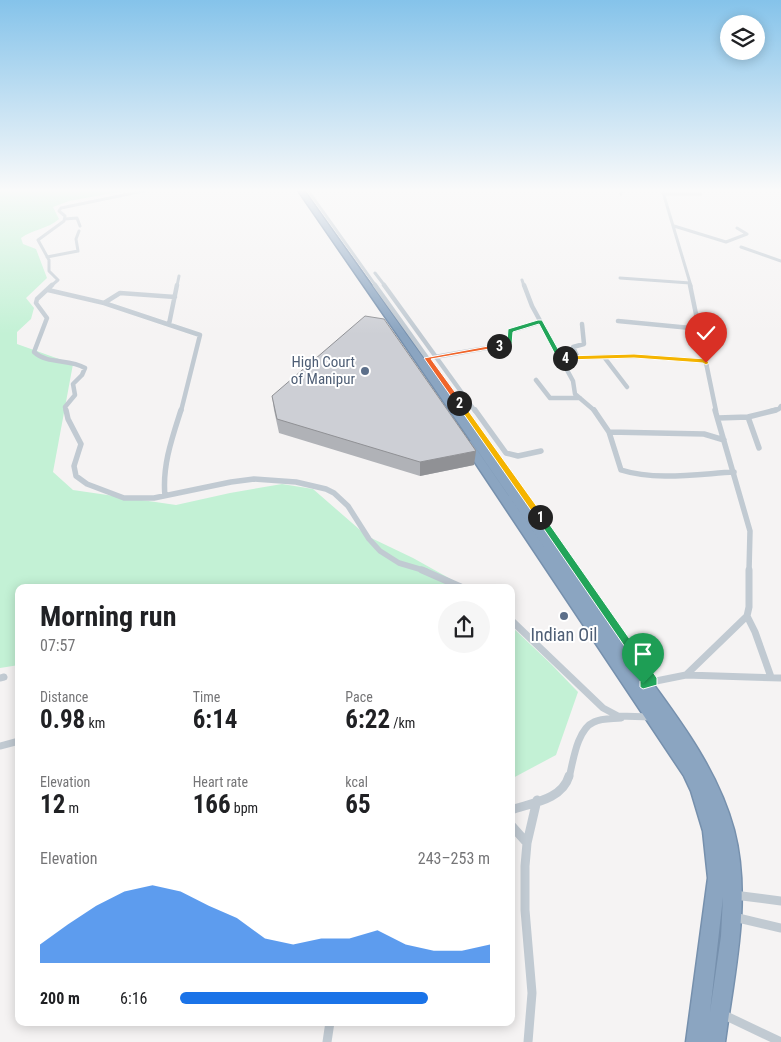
<!DOCTYPE html>
<meta charset="utf-8">
<style>
:root{--surface:#fff;--page:#f6f6f6;--text:#202124;--muted:#757577;--accent:#1a73e8}
body{margin:0;font-family:"Roboto Condensed",sans-serif;background:var(--page);color:var(--text);height:100vh;display:flex;flex-direction:column;font-size:19px;white-space:nowrap}
*{box-sizing:border-box;margin:0}
p{font-size:16px;color:var(--muted)}
.icon{flex:none;width:28px;height:28px;fill:none;stroke:currentColor;stroke-width:2;stroke-linecap:round;stroke-linejoin:round}
.map{position:relative;flex:1;overflow:hidden}
.panel{position:absolute;left:15px;top:584px;width:500px;height:442px;display:flex;flex-direction:column;background:var(--surface);border-radius:10px;box-shadow:0 2px 12px #0003}
.panel>*{flex:none}
.tools{position:absolute;left:720px;top:15px;display:grid;gap:10px}
.tools a{display:grid;place-items:center;width:45px;height:45px;border-radius:50%;background:var(--surface);box-shadow:0 2px 12px #0003;font-size:25px}
.pin{position:absolute;display:grid;place-items:center;width:42px;height:42px;color:#fff;margin:-51px -21px;border-radius:50% 50% 50% 0;rotate:-45deg;box-shadow:0 0 5px #0007}
.pin .icon{rotate:45deg}
.km{position:absolute;width:25px;height:25px;margin:-12px;border-radius:50%;background:#222;color:#fff;font-size:14px;line-height:25px;text-align:center}
.round{display:grid;place-items:center;flex:none;width:52px;height:52px;border-radius:26px;background:var(--page)}
.head{display:flex;align-items:center;justify-content:space-between;height:85px;padding:0 25px}
h1{font-size:28px;font-weight:700;line-height:38px}
.figures{display:grid;grid-template-columns:repeat(3,1fr);gap:8px;height:85px;padding:5px 25px}
.figures div{display:grid;align-content:center}
.figures b{font-size:25px;font-weight:700}
.figures small{font-size:14px;font-weight:400}
.figures p{font-size:14px}
.chart{height:140px;padding:10px 25px}
.chart p{display:flex;justify-content:space-between}
.chart svg{width:100%;height:90px;margin-top:5px;fill:var(--accent);opacity:.7}
ul{padding:0 25px;list-style:none;font-size:16px}
li{display:grid;grid-template-columns:80px 60px 1fr;align-items:center;height:38px}
li i{height:12px;border-radius:6px;background:var(--accent)}
.map>svg:first-child{display:block}
.green{fill:#c3f1d5}
.lines{fill:none;stroke-linecap:round;stroke-linejoin:round}
.highway-casing{stroke:#7690ad;stroke-width:3}
.street-far4{stroke:#c1cad2;stroke-width:3}
.street-far3{stroke:#c1cad2;stroke-width:4.5}
.street-far2{stroke:#c1cad2;stroke-width:5.5}
.street-far1{stroke:#c1cad2;stroke-width:7}
.street{stroke:#c1cad2;stroke-width:9}
.highway{fill:#8ba5c1;fill-rule:evenodd}
.wall{fill:#b0b2b7}
.shaded-wall{fill:#909195}
.building{fill:#cdcfd5;stroke:#909195}
.split-1{fill:#22a559;stroke:#fff}
.split-2{fill:#f5b400;stroke:#fff}
.split-3{fill:#f0652b;stroke:#fff}
.split-4{fill:#22a559;stroke:#fff}
.split-5{fill:#f5b400;stroke:#fff}
.service-dot{fill:#5c6f8a;stroke:#fff;stroke-width:2}
.labels{text-anchor:middle;stroke-width:4;stroke-linejoin:round;paint-order:stroke}
.far-service-label{font-size:15px;fill:#4e5e75;stroke:#fff;text-anchor:end}
.service-label{font-size:18px;fill:#4e5e75;stroke:#fff}
</style>
<div class="map">
<svg width="781" height="1042" viewBox="0 0 781 1042">
<rect width="100%" height="100%" fill="#f5f3f3"/>
<!-- green -->
<path class="green" d="M0 189H136L69 201 53 207 59 219C48 229 33 229 21 238L23 244 36 249 47 278 26 298 34 308 31 319 17 332V344L73 364 53 472 73 490 176 505 230 493 282 484 313 489 367 536 413 558 465 587 19 588V665L0 668Z
M511 626 551 664 578 692 556 755 511 779Z"/>
<g class="lines">
<!-- highway casing -->
<g class="highway-casing">
<path id="highway" d="M297 189H303C407 336 513 482 615 631 658 694 714 755 734 830 752 899 734 973 725 1042H686L708 878 703 831 691 791 684 776 462 443 463 441H471L553 560ZM723 897 721 936 710 1012Z"/>
</g>
<!-- street-far4 -->
<path class="street-far4" d="M307 189 376 286
M621 189V194
M662 189 691 286
M664 194H701
M65 219 77 218 80 226
M674 226 726 242 747 234 737 228
M741 247 781 261
M47 257 78 251 76 239 79 231
M375 273 385 286
M620 278 690 283
M522 280 524 286
M51 286 58 280 49 271V260L38 240 64 221 65 216 59 211 61 208 153 189
M177 286 179 276"/>
<!-- street-far3 -->
<path class="street-far3" d="M52 285 37 299 36 303 47 318 34 352C48 365 69 358 85 368L82 375 73 384 75 395 65 407 66 411
M375 285 465 411
M384 285 475 411
M524 285 532 306 573 381 575 394 595 411
M690 285 716 411
M48 290 104 303 200 335 181 411
M104 303 120 293 175 297
M618 321 701 329
M169 324 177 285
M435 357 509 344 510 331 540 322
M604 357 627 387
M560 358 634 356 706 361
M578 358 573 347 584 344 582 324
M536 380 550 398H580
M771 411 779 409 781 406"/>
<!-- street-far2 -->
<path class="street-far2" d="M66 410 68 419 81 444 74 466 76 476 87 484 124 498H154L231 482 254 479 296 482 326 489 334 493 348 506 369 539 380 551 399 563 426 571
M464 410 577 571
M475 410 506 453 518 456 541 451
M594 410 609 432 621 470C656 481 698 474 734 472
M715 410 750 531 749 571
M748 417 759 448
M718 418 748 417 776 410
M609 432 704 434 724 440
M165 496C162 466 172 438 181 410"/>
<!-- street-far1 -->
<path class="street-far1" d="M422 570 463 588
M577 570 654 681
M747 616 755 632 771 677
M511 620 603 708 618 716 652 717
M686 675 747 616 749 607V570
M0 678 4 677
M651 682 686 675 781 678
M0 746 19 741
M569 778C573 762 577 729 594 722 602 718 613 719 621 718"/>
<!-- street -->
<path class="street" d="M511 810C531 803 562 800 569 776
M511 825 527 843
M734 895 781 901
M734 917 781 928
M722 1014 781 1042
M327 1042 330 1022
M528 1042 532 993 525 910V866L527 843 537 800"/>
<!-- highway -->
<use href="#highway" class="highway"/>
</g>
<!-- wall -->
<path class="wall" d="M272 396 474 465 420 476 279 433 274 410Z"/>
<!-- shaded-wall -->
<path class="shaded-wall" d="M476 451 474 465 420 476V462Z"/>
<!-- building -->
<path class="building" d="M365 316 384 319 476 451 420 462 277 419 272 396Z"/>
<!-- sky -->
<linearGradient id="sky" x2="0" y2="1"><stop stop-color="#85c3ea"/><stop offset="0.57" stop-color="#fafafa"/><stop offset="1" stop-color="#fafafa" stop-opacity="0"/></linearGradient>
<rect width="781" height="334" fill="url(#sky)"/>
<!-- split-1 -->
<path class="split-1" d="M537 515H543L657 678V685L643 689 640 687V681L647 679 537 519Z"/>
<!-- split-2 -->
<path class="split-2" d="M459 401 462 402 543 515V519H537L456 403Z"/>
<!-- split-3 -->
<path class="split-3" d="M499 344 501 347 431 359 463 403 459 405H457L424 358Z"/>
<!-- split-4 -->
<path class="split-4" d="M538 320H542L562 356 567 357V360H558L539 324 513 332 512 344 499 348 496 346 507 342 508 329Z"/>
<!-- split-5 -->
<path class="split-5" d="M634 354 706 359 709 363 706 365 703 363 634 358 565 360 562 358 565 356Z"/>
<!-- markers -->
<g class="service-dot">
<circle cx="365" cy="371" r="5"/>
<circle cx="564" cy="616" r="5"/>
</g>
<g class="labels">
<!-- far-service labels -->
<g class="far-service-label">
<text x="355" y="367">High Court<tspan x="355" dy="17">of Manipur</tspan></text>
</g>
<!-- service labels -->
<g class="service-label">
<text x="564" y="641">Indian Oil</text>
</g>
</g>
</svg>
<div class="tools">
<a><svg class="icon" aria-label="layers" viewBox="0 0 24 24"><path d="M12 4l9 5-9 5-9-5zM3 14l9 5 9-5"/></svg></a>
</div>
<div class="pin" style="left:643px;top:684px;background:#1e9e55"><svg class="icon" aria-label="arrive" viewBox="0 0 24 24"><path d="M6 21V4h12l-3 4 3 4H6"/></svg></div>
<div class="pin" style="left:706px;top:363px;background:#d93025"><svg class="icon" aria-label="check" viewBox="0 0 24 24"><path d="M5 12l5 5 9-10"/></svg></div>
<b class="km" style="left:540px;top:517px">1</b>
<b class="km" style="left:459px;top:403px">2</b>
<b class="km" style="left:499px;top:346px">3</b>
<b class="km" style="left:565px;top:358px">4</b>
<section class="panel">
<div class="head"><div><h1>Morning run</h1><p>07:57</p></div><a class="round"><svg class="icon" aria-label="share" viewBox="0 0 24 24"><path d="M12 15V3M7 8l5-5 5 5M5 13v7h14v-7"/></svg></a></div>
<div class="figures">
<div><p>Distance</p><b>0.98<small> km</small></b></div>
<div><p>Time</p><b>6:14</b></div>
<div><p>Pace</p><b>6:22<small> /km</small></b></div>
</div>
<div class="figures">
<div><p>Elevation</p><b>12<small> m</small></b></div>
<div><p>Heart rate</p><b>166<small> bpm</small></b></div>
<div><p>kcal</p><b>65</b></div>
</div>
<div class="chart"><p><span>Elevation</span>243–253 m</p>
<svg viewBox="0 0 160 44" preserveAspectRatio="none"><path d="M0 44V35L10 25L20 16L30 9L40 6L50 9L60 16L70 22L80 32L90 35L100 32L110 32L120 28L130 35L140 38L150 38L160 35V44z"/></svg>
</div>
<ul>
<li><b>200 m</b>6:16<i style="width:80%"></i></li>
</ul>
</section>
</div>
